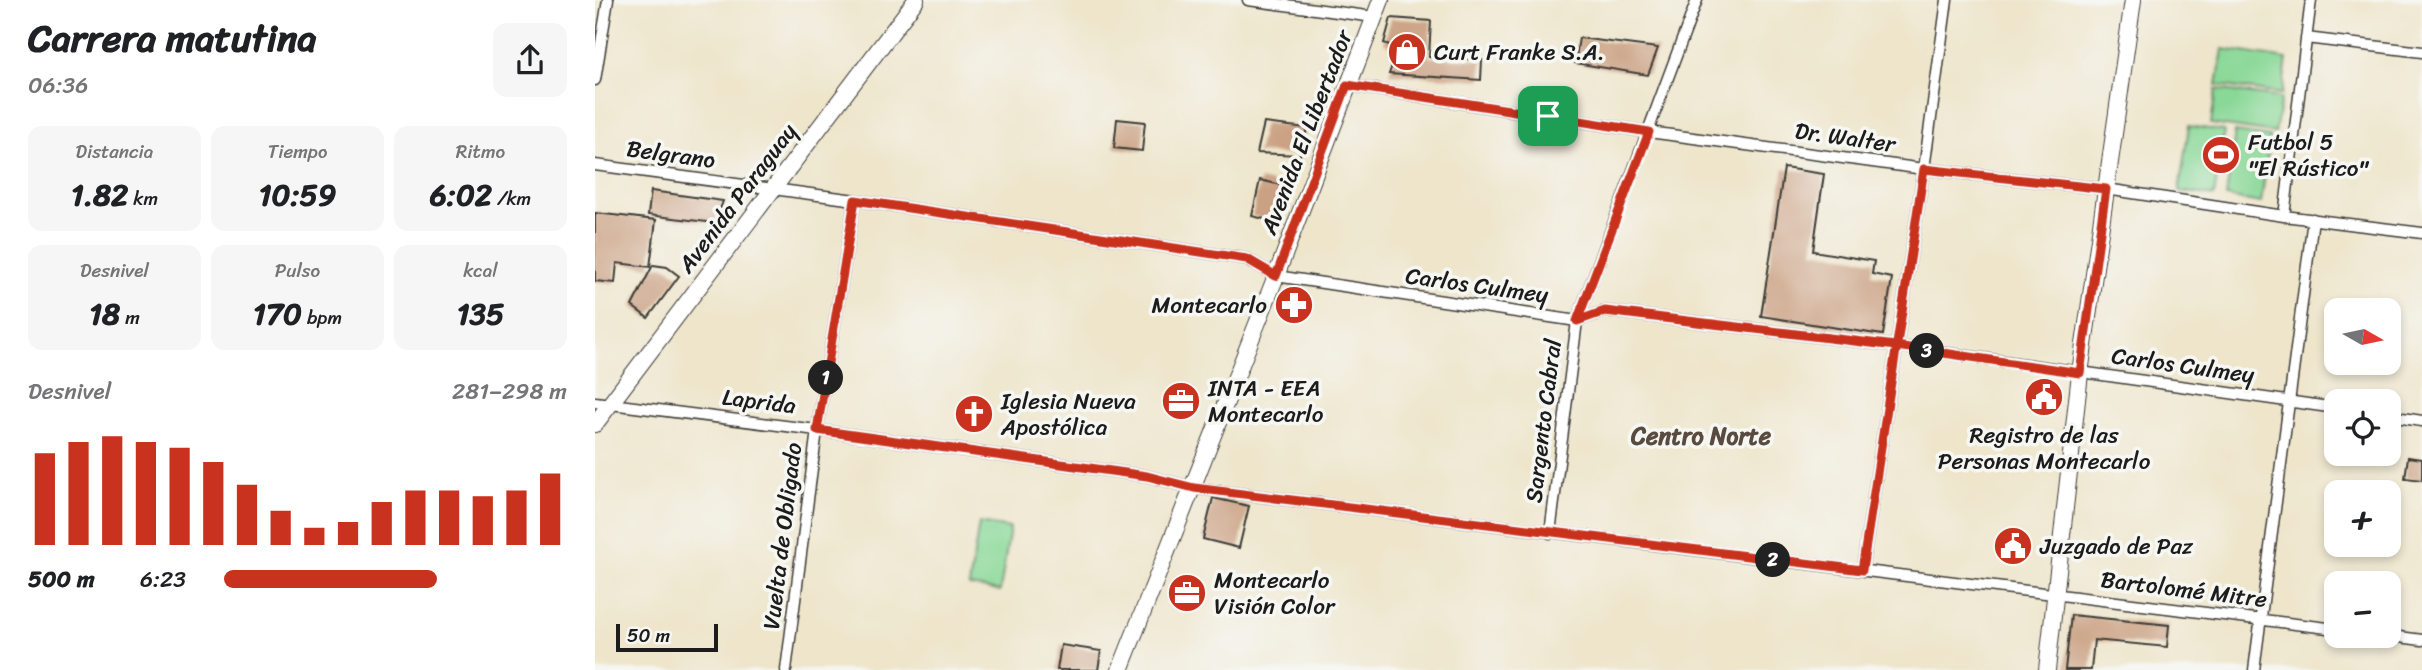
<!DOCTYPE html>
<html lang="es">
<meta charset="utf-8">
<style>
:root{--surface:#fff;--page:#f6f6f6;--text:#202124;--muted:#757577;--accent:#c8321e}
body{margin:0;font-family:Sriracha,sans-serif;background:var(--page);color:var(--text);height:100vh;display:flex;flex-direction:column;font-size:26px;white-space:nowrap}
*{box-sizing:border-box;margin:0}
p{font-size:23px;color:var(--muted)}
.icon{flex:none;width:38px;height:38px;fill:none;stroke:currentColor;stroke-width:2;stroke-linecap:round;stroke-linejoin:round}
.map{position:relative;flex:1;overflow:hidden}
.side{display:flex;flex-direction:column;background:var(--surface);width:595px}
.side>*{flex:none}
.needle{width:46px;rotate:99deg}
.tools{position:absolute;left:1729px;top:298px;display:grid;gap:14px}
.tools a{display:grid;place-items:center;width:77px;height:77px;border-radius:14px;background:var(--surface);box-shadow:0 4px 10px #0003;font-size:35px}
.scale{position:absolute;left:21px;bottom:18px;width:102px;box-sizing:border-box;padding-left:7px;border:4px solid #1c1c1c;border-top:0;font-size:19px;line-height:24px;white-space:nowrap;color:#1c1c1c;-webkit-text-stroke:5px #f6f6f2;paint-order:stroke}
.pin{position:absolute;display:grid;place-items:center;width:60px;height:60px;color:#fff;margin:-30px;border-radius:14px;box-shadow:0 4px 10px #0006}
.km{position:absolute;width:35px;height:35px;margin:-18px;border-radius:50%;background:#222;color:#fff;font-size:19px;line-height:35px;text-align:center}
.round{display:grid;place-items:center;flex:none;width:74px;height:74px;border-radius:14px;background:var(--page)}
.headline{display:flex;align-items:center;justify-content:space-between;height:119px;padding:0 28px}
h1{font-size:38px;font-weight:700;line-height:52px}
.metrics{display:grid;grid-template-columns:repeat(3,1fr);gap:10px;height:119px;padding:7px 28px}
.metrics div{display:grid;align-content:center;border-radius:14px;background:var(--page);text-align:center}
.metrics b{font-size:30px;font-weight:700}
.metrics small{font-size:19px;font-weight:400}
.metrics p{font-size:19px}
.chart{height:196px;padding:14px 28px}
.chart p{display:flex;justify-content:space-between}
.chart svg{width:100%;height:126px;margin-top:7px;stroke:var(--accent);stroke-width:6}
ul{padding:0 28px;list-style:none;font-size:23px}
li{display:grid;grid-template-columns:112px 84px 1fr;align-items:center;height:52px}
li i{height:18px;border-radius:9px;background:var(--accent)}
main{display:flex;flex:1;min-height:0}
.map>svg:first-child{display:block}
.green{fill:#89d897;stroke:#527a5a;stroke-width:2}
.building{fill:#cba183}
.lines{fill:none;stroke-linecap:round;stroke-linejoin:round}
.minor-casing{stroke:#3c3a36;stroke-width:13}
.secondary-casing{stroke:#3c3a36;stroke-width:18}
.minor{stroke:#fff;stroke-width:10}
.secondary{stroke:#fff;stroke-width:16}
.route-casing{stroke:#fff;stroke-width:14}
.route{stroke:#c8321e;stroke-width:9}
.labels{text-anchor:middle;stroke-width:7;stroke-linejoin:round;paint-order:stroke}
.poi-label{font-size:23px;fill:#1c1c1c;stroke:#f6f6f2;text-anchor:start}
.street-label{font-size:23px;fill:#1c1c1c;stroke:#f6f6f2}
.neighbourhood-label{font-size:24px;font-weight:bold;fill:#594b40;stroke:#f6f6f2}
</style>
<main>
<section class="side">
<div class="headline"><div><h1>Carrera matutina</h1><p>06:36</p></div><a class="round"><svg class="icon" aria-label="share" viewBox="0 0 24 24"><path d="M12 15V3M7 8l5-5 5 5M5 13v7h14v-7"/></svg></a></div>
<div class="metrics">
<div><p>Distancia</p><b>1.82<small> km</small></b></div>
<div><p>Tiempo</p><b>10:59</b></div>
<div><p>Ritmo</p><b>6:02<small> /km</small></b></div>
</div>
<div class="metrics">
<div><p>Desnivel</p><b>18<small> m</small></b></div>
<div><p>Pulso</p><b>170<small> bpm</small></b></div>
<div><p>kcal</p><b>135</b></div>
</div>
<div class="chart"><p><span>Desnivel</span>281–298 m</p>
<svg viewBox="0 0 160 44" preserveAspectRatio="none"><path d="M5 44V12M15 44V8M25 44V6M35 44V8M45 44V10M55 44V15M65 44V23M75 44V32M85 44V38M95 44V36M105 44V29M115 44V25M125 44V25M135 44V27M145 44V25M155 44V19"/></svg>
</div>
<ul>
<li><b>500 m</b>6:23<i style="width:62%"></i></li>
</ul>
</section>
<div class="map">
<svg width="1827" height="670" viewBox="0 0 1827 670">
<rect width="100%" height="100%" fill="#f6f6f2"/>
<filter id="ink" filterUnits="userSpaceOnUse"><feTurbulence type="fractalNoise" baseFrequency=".0143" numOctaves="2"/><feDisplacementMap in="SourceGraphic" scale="14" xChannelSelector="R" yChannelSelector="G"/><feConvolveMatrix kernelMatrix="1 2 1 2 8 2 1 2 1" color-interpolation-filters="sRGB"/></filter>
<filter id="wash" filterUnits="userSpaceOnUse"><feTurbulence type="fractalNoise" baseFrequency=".00686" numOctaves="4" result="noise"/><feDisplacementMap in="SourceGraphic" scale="28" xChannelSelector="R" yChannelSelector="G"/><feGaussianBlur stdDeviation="1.57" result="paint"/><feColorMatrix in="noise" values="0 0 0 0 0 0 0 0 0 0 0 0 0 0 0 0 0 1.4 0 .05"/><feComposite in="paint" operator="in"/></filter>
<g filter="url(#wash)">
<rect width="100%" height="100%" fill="#eee5cb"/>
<!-- green -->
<path class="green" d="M1628 49 1692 59 1687 94 1622 85Z
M1621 89 1686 98 1680 133 1616 124Z
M1594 126 1629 131 1619 196 1584 191Z
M1640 132 1675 137 1666 203 1631 197Z
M384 523 415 528 405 591 374 586Z"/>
<g id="blocks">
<!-- building -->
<path class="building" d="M796 18 836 21 834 57 887 60 886 80 794 74 803 48 789 43Z
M984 38 1063 48 1053 75 980 63Z
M522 119 550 122 547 151 519 148Z
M669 123 712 128 705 155 662 153Z
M1189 168 1229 174 1218 251 1279 261 1277 274 1297 278 1288 335 1166 316Z
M665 180 690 186 682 222 657 216Z
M56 191 128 201 120 223 53 215Z
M0 213 61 220 55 267 22 263 20 283 0 281Z
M58 265 72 267 84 276 53 318 37 306Z
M1813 457 1827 459V480L1810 478Z
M618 498 654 506 644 548 608 539Z
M1476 615 1574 625 1572 647 1499 640 1496 670H1470Z
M466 645 506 651 503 670H462Z"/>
</g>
</g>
<g filter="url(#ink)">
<use href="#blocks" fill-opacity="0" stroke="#3c3a36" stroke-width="2"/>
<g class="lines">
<!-- minor casing -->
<g class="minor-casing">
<path id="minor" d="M653 0 779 17
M1711 38 1827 52
M0 80 13 0
M752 85 1054 132 1329 169 1511 189 1689 216 1827 233
M0 165 260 200 652 259 681 276 982 321 1010 311 1301 346 1741 408
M1689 216 1716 0
M0 402 222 430 552 476 599 488 1741 629
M1794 416 1827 421
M955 533 982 321 1102 0
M1267 570 1329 169 1352 0
M1789 635 1827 640
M191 670 222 430 260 200
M1659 670 1718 219"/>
</g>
<!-- secondary casing -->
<g class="secondary-casing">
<path id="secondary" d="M0 424 321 0
M525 670 681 276 786 0
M1452 670 1485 373 1538 0"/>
</g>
<!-- minor -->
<use href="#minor" class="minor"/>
<!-- secondary -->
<use href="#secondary" class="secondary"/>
</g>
</g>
<g class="lines" filter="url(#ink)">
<!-- route casing -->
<g class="route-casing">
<path id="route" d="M953 116 752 85 681 276 652 259 260 200 222 430 552 476 599 488 1267 570 1329 169 1511 189 1485 373 1301 346 1010 311 982 321 1054 132 953 116"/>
</g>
<!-- route -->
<use href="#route" class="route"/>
</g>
<!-- icons -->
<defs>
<g id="shop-disc" transform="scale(2.0125)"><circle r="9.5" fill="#c8321e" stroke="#f6f6f2"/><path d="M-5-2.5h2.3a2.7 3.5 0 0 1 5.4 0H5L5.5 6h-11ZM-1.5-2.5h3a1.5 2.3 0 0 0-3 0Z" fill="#fff"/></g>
<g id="stadium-disc" transform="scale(2.0125)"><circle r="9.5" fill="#c8321e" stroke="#f6f6f2"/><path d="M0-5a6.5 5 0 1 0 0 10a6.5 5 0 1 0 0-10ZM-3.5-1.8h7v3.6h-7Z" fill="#fff"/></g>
<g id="pharmacy-disc" transform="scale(2.0125)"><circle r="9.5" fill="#c8321e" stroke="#f6f6f2"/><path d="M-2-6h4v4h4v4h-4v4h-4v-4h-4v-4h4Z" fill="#fff"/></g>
<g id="civic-disc" transform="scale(2.0125)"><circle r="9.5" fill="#c8321e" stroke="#f6f6f2"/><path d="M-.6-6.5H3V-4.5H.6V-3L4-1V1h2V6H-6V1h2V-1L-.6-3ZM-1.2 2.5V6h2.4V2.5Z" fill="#fff"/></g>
<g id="office-disc" transform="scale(2.0125)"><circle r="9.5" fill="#c8321e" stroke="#f6f6f2"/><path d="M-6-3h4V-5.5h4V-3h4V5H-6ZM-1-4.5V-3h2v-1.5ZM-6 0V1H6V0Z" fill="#fff"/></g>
<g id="church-disc" transform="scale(2.0125)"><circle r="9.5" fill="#c8321e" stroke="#f6f6f2"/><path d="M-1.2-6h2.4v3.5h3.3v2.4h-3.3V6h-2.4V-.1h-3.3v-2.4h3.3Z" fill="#fff"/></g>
</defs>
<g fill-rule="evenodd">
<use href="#shop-disc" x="812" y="52"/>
<use href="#stadium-disc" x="1626" y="155"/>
<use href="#pharmacy-disc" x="699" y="305"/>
<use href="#civic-disc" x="1449" y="397"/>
<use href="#office-disc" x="586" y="401"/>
<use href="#church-disc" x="379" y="414"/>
<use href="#civic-disc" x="1418" y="546"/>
<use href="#office-disc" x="592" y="593"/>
</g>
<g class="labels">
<!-- poi labels -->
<g class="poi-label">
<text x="839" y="60">Curt Franke S.A.</text>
<text x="1653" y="150">Futbol 5<tspan x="1653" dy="26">"El Rústico"</tspan></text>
<text x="672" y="313" text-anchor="end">Montecarlo</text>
<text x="613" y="396">INTA - EEA<tspan x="613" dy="26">Montecarlo</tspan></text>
<text x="406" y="409">Iglesia Nueva<tspan x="406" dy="26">Apostólica</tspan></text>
<text x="1449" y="443" text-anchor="middle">Registro de las<tspan x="1449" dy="26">Personas Montecarlo</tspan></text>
<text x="1445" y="554">Juzgado de Paz</text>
<text x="619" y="588">Montecarlo<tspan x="619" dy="26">Visión Color</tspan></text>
</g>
<!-- street labels -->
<g class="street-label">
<text transform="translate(711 132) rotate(-69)" y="8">Avenida El Libertador</text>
<text transform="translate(1250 137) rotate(8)" y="8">Dr. Walter</text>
<text transform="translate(76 154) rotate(8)" y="8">Belgrano</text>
<text transform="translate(142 198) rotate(-53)" y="8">Avenida Paraguay</text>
<text transform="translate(882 285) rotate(8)" y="8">Carlos Culmey</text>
<text transform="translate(1588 365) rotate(8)" y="8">Carlos Culmey</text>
<text transform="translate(164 401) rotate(7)" y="8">Laprida</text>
<text transform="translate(948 421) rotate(-83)" y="8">Sargento Cabral</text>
<text transform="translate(187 536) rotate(-83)" y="8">Vuelta de Obligado</text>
<text transform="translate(1589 589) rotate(7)" y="8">Bartolomé Mitre</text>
</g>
<!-- neighbourhood labels -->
<g class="neighbourhood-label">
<text x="1106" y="444">Centro Norte</text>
</g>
</g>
</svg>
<div class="tools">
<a><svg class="needle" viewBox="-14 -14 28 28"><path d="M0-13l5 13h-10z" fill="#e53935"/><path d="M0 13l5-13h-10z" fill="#757577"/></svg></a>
<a><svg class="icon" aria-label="locate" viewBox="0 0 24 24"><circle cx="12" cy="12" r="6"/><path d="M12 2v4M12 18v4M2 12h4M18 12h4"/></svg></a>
<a>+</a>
<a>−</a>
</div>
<div class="scale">50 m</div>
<div class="pin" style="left:953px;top:116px;background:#1e9e55"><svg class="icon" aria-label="arrive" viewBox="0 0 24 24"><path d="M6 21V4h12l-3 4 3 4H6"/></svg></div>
<b class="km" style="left:231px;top:378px">1</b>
<b class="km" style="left:1178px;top:560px">2</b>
<b class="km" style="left:1332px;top:351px">3</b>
</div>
</main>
